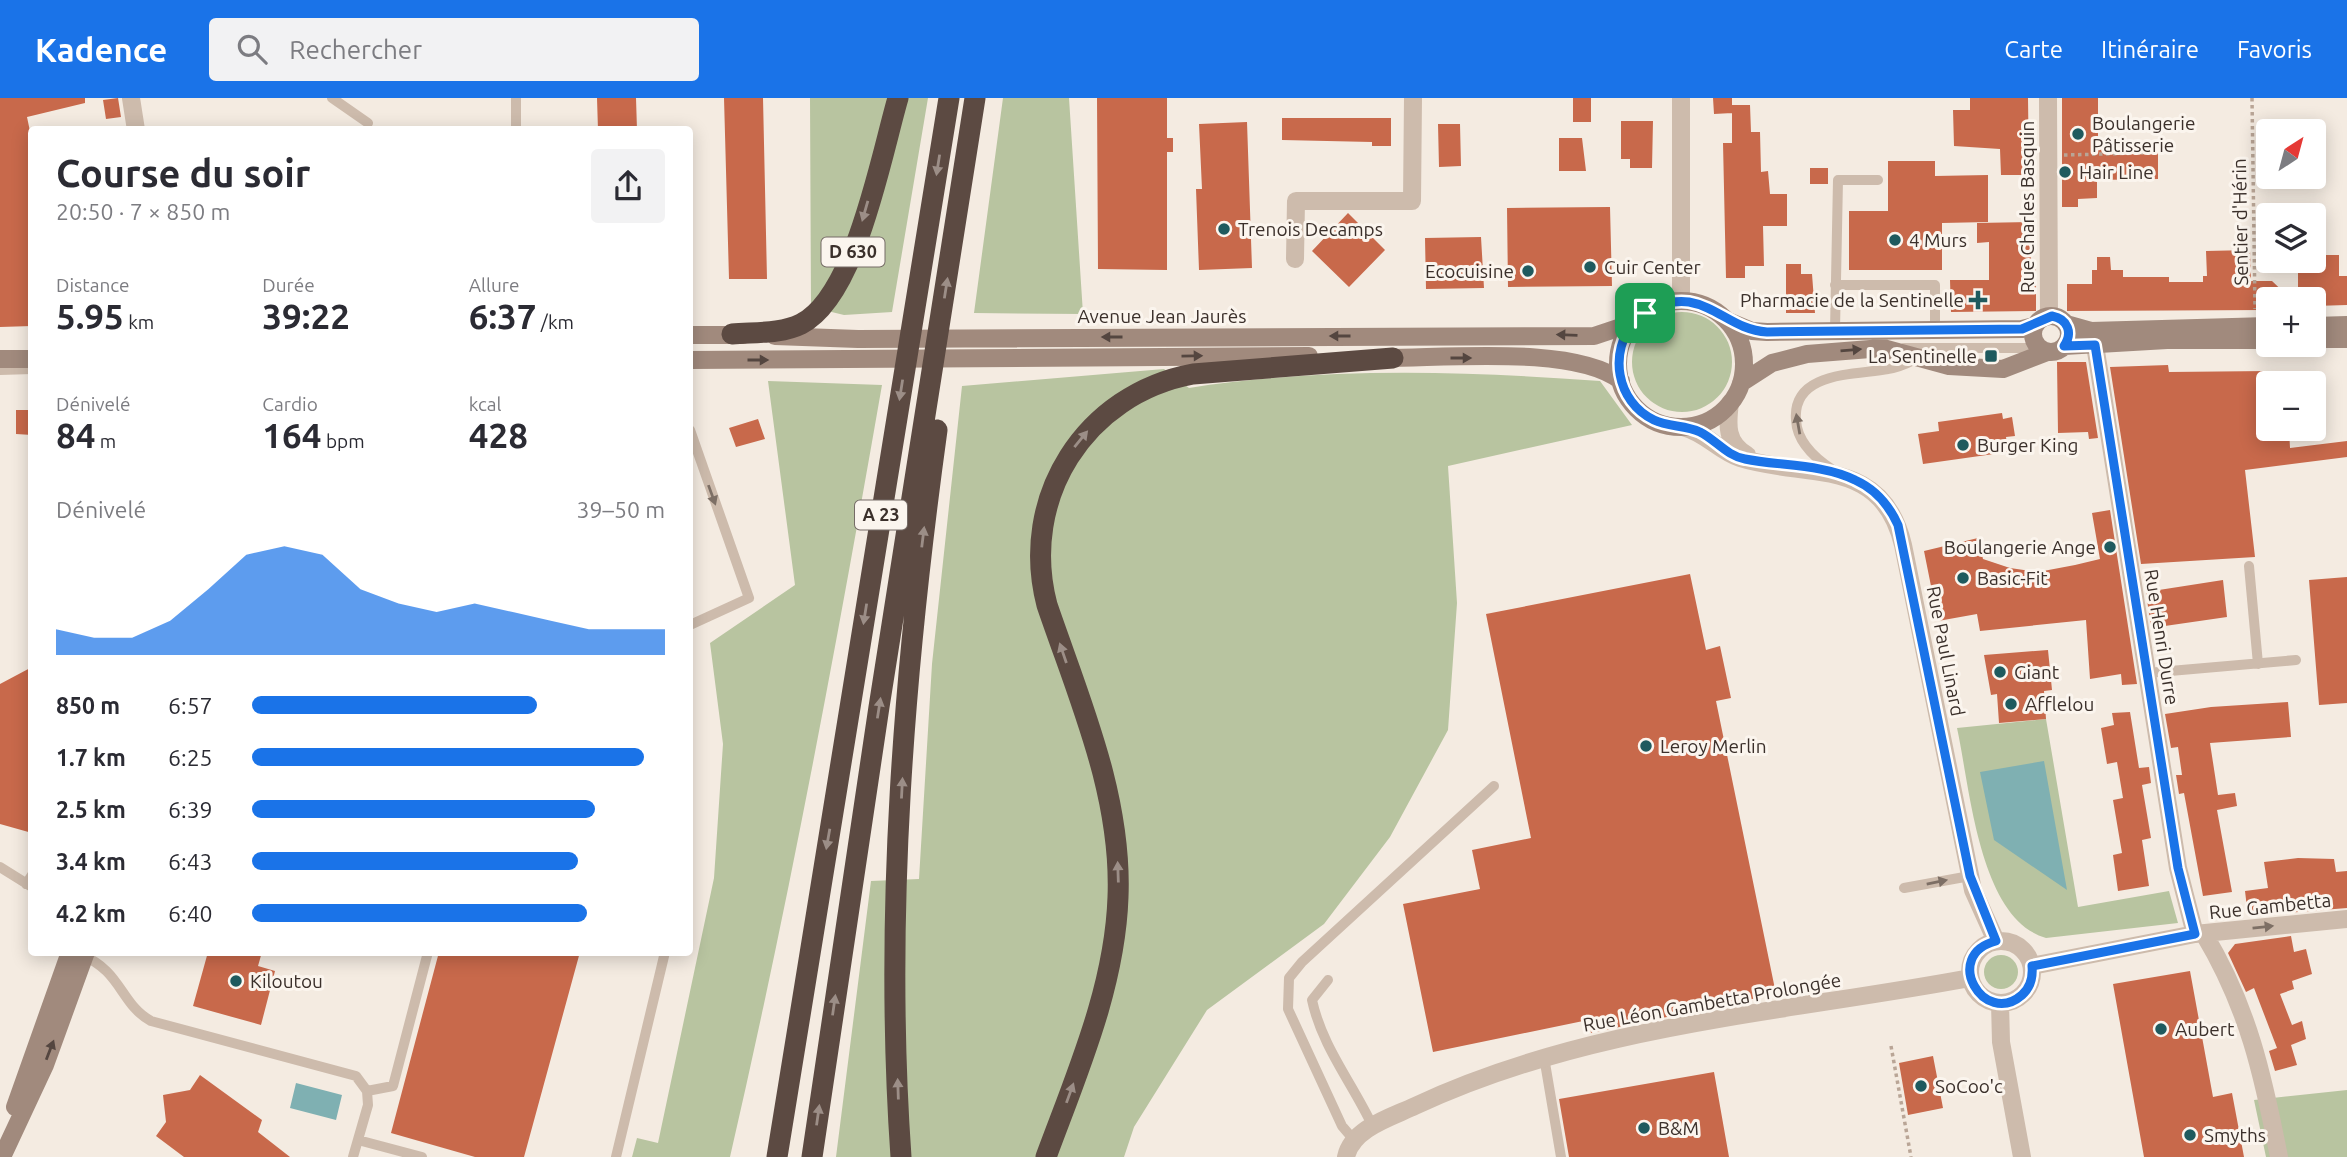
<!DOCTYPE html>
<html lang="fr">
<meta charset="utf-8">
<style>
:root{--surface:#fff;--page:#f2f2f3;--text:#2b2b33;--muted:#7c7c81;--accent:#1a73e8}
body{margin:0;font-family:Ubuntu,sans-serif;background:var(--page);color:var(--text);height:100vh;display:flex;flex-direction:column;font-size:26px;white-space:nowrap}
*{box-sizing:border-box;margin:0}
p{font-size:23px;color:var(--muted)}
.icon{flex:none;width:38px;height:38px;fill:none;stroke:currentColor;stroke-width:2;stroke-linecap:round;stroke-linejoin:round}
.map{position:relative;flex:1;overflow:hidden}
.drawer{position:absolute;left:28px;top:28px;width:665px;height:830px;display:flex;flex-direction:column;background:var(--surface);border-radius:7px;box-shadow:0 4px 18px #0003}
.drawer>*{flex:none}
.needle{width:46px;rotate:36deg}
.fabs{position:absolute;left:2256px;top:21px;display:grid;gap:14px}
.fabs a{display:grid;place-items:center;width:70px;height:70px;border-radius:7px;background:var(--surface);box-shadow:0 4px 18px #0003;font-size:35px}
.pin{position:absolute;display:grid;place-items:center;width:60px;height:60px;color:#fff;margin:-30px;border-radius:14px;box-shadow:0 4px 10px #0006}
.round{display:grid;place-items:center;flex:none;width:74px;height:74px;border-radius:7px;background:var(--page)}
.summary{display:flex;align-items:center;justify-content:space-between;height:119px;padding:0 28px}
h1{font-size:38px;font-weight:700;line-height:52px}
.figures{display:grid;grid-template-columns:repeat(3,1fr);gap:10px;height:119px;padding:7px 28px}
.figures div{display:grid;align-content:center}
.figures b{font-size:35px;font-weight:700}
.figures small{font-size:19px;font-weight:400}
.figures p{font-size:19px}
.chart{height:196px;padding:14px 28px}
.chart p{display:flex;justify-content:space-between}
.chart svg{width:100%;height:126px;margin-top:7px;fill:var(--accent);opacity:.7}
ul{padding:0 28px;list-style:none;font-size:23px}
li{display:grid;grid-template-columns:112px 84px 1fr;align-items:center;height:52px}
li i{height:18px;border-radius:9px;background:var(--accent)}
header{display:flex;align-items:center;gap:42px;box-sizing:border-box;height:98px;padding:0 35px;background:var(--accent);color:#fff}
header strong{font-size:33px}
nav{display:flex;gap:38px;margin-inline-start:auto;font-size:24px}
.search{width:490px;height:63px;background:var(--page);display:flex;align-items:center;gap:18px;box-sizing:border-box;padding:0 24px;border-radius:7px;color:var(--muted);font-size:26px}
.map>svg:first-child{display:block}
.green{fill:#b8c4a0}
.water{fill:#7fb0b2}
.building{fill:#c8694b}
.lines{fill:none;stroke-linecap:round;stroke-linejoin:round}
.path{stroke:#b9a596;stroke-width:3.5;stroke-dasharray:3.5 3.5;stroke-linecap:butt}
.service{stroke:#cdbbac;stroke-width:10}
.minor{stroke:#cdbbac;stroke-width:18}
.secondary{stroke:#a18a7d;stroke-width:18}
.motorway{stroke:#5c4a42;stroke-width:21}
.oneway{fill:#9c8e87}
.oneway2{fill:#544640}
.oneway3{fill:#7d6f65}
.route-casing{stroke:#fff;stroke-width:14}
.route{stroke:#1a73e8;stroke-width:9}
.poi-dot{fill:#1f5a5e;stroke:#fbf5ee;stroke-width:2.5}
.labels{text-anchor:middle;stroke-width:6;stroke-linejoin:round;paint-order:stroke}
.shield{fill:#fbf5ee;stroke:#756b66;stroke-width:2}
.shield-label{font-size:18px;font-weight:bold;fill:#3b302b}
.poi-label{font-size:19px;fill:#3b302b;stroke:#fbf5ee;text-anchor:start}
.street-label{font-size:19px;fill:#3b302b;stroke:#fbf5ee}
</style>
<header>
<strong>Kadence</strong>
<div class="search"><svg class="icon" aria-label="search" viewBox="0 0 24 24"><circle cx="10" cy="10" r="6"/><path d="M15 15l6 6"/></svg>Rechercher</div>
<nav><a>Carte</a><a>Itinéraire</a><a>Favoris</a></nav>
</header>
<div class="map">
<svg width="2347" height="1059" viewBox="0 0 2347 1059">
<rect width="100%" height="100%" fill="#f4ebe1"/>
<!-- green -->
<path class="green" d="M810 0H928L892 214 844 217 811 209Z
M1003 0H1069L1083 216 974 215Z
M1632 264a50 50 0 1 1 100 0a50 50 0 1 1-100 0Z
M1164 271 1189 290C1324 269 1464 273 1600 283L1632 327 1448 368 1457 505 1448 632 1390 739 1324 826 1207 912 1134 1029 1124 1059H836L871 783 919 781 932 566 962 288Z
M768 283 882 287C837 545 789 803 730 1059H632L637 1040 658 1045 714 780 723 646 710 545 795 487Z
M2046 621 2078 809 2169 793 2178 825 2046 840C1979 821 1970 689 1957 630Z
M1984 874a17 17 0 1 1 34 0a17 17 0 1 1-34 0Z
M2347 992V1059H2266L2254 1002Z"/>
<!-- water -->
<path class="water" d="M2044 663 2067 792 1994 742 1980 674Z
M296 985 342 997 336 1022 290 1010Z"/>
<!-- building -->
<path class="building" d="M0 0H85V5L27 19 32 43V228L0 229Z
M118 0 121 19 106 21 103 2Z
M597 0H636L637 32H598Z
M724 0H763L767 181H729Z
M1097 0H1167V40H1173V54H1167V172L1098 171Z
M1573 0H1591V24H1573Z
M1713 0H1732V15L1714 16Z
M1970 0H2028L2029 77H2001L2000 51 1954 48 1953 12H1970Z
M2062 0H2098V48H2158V81L2097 82V100L2078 101V109H2062Z
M1732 7H1750L1751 34H1760L1761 74 1768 73 1770 96H1787V128H1763L1764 168H1745V180H1726L1723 45H1732Z
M1282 20H1391V48H1372V44L1282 42Z
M1621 23H1653L1652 70H1630V61H1621Z
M1247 24 1252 170 1199 172 1196 91H1202L1199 26Z
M1438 26H1460L1461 68 1439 69Z
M1559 40H1582L1586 73H1559Z
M1888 63H1935V78L1988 77V124L1942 125V172H1849V113H1888Z
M1810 70H1828V86H1810Z
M1610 109 1612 188 1508 189 1507 110Z
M1348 115 1385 152 1349 189 1312 153Z
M2030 124 2031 166H2036V213L1951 214 1950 182H1989V144L1977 145V125Z
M1481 139 1484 190 1426 191 1425 140Z
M2250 152 2251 183H2272L2291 201H2268V212L2067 213V186H2092V172H2097V159H2110L2111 172H2123V179H2169V184H2203V178H2207L2206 153Z
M2316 157H2339V178H2347V207L2314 208V201H2298V174H2316Z
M1786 166H1801V176H1812L1815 215H1786Z
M2057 264H2086L2098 340 2089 341 2088 334 2058 335Z
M2168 267 2169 274 2268 273V331H2289L2290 350 2347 343V359L2245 372 2255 459 2141 466 2110 269Z
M16 312H32V337L16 336Z
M2002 315 2003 321 2012 319 2015 338 2006 339 2008 354 1923 366 1918 336 1939 333 1938 324Z
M758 321 765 341 736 349 729 330Z
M2110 412 2137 586 2122 587 2121 576 2090 581 2086 522 1980 533 1977 516 1938 523 1924 453 1978 440 1983 461 2010 470 2038 474 2075 467 2100 461 2092 415Z
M1690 476 1706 552 1720 548 1731 600 1716 603 1776 896 1591 935 1588 922 1433 954 1403 806 1480 791 1472 752 1531 740 1486 516Z
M2347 479V605L2319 607 2309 482Z
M2223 482 2227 519 2151 530 2146 494Z
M2048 552 2052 592 2044 593 2046 621 1999 625 1997 596 1991 597 1984 557Z
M32 569V735L0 726V586Z
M2288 604 2291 639 2210 645 2218 697 2235 695 2237 708 2217 712 2232 794 2203 798 2184 695 2179 696 2176 677H2182L2178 649 2171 650 2165 616 2211 609Z
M2130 614 2139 670 2149 669 2151 685 2142 687 2151 740 2142 742 2149 788 2118 793 2113 757 2122 755 2113 702 2123 700 2117 664 2107 666 2101 630 2114 627 2112 615Z
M2298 760 2334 761 2336 774 2347 773V810L2248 818 2245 793 2268 790 2264 764Z
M2291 838 2294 854 2306 851 2312 876 2292 883 2294 891 2280 896 2292 927 2302 923 2306 941 2291 947 2297 967 2275 973 2269 953 2277 950 2254 890 2246 894 2228 855 2235 846Z
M208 854H262L258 868 275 873 261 927 193 908Z
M439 854H580L524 1059H475L391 1035Z
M2190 873 2213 999 2232 995 2244 1059H2144L2113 886Z
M1933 958 1943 1010 1908 1017 1899 965Z
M1714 974 1729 1059H1569L1559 1001Z
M200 977 262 1022 258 1034 290 1059H184L156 1038 166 1024 163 997 190 992Z"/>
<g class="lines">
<!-- path -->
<path class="path" d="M2252 0 2255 211
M2064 57 2143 55
M2284 248H2301
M1891 948 1911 1059"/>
<!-- service -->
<path class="service" d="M332 0 368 25
M516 32V0
M1835 187H1935V232
M1835 232 1838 82H1878
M1904 250H2039
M0 272 32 271
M690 332 749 500 690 527
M1833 372C1816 361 1797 344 1796 322 1792 273 1856 277 1888 271 1899 270 1908 265 1918 260
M2249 468 2258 566
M2147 575 2296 562
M0 769 32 789
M26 786 32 777
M1904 790 1970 778
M81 857C121 872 121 907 151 923L356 978 367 993 368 1007 353 1059
M1328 882 1312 902C1322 949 1353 986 1373 1029
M1544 959 1561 1059
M367 993 393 988 428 854
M358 1042 422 1059
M1354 1042 1342 1028 1288 911 1289 880 1302 864 1494 688
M616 1059 665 854"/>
<!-- minor -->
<path class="minor" d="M131 0 136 32
M1681 0V203
M2048 0 2049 218
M1295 161 1296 103H1412L1413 0
M2095 247 2178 770 2195 836
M1730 305C1727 327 1726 345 1747 357
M1683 329C1706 335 1719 353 1740 360 1806 381 1882 357 1903 447L1973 792 1996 843
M2204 836C2248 909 2263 977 2279 1059
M1970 874a31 31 0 1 1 62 0a31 31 0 1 1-62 0Z
M2032 868 2195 836 2347 821
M2000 905 2001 944 2022 1059
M1346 1059C1352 1030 1392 1019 1415 1008 1590 926 1783 915 1970 880"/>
<!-- secondary -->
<path class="secondary" d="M1618 266a63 63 0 1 1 126 0a63 63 0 1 1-126 0Z
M2033 236a18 18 0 1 1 36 0a18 18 0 1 1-36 0Z
M1728 223 1752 233 1767 234 2022 231 2034 228
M2066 226 2091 233 2268 228
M2314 228 2347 227
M690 237H743
M775 238 858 241 1594 238 1633 225
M2314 241H2347
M2064 248 2167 242H2268
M1379 260C1439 261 1574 246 1621 283
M0 261H32
M690 262 1309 258
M1741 285 1772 265 1807 256 1883 250 1949 268 2003 271 2047 254
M15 1009 70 854
M2 1059 45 967 86 854"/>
<!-- motorway -->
<path class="motorway" d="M732 236C754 234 781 236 801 226 856 198 881 58 898 0
M777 1059 949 0
M812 1059 879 609 975 0
M901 1059C884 817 904 571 937 332
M1046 1059C1077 975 1115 889 1118 799 1122 697 1079 601 1047 507 1019 400 1085 296 1193 276L1393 260"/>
</g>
<!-- one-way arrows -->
<defs><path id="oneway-solid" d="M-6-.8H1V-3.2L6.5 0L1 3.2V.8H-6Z" transform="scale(1.75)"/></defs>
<g class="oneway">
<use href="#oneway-solid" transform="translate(938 67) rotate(99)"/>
<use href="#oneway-solid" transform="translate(865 113) rotate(106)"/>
<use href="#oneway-solid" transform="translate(946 190) rotate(-81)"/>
<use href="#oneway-solid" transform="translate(901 292) rotate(99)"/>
<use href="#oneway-solid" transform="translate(1081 341) rotate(-51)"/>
<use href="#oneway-solid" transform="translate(923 439) rotate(-83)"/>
<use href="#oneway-solid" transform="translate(865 516) rotate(99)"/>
<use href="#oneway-solid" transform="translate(1063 555) rotate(-109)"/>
<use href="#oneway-solid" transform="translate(879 610) rotate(-81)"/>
<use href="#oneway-solid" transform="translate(902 690) rotate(-87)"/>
<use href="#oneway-solid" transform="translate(828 741) rotate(100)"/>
<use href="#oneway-solid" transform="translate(1118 774) rotate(-92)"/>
<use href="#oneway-solid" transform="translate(834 907) rotate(-82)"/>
<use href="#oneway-solid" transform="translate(898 991) rotate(-92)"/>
<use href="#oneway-solid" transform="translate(1070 995) rotate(-70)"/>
<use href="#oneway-solid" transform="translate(818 1017) rotate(-82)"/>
</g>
<g class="oneway2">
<use href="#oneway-solid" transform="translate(1567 237) rotate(-178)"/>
<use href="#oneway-solid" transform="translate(1340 238) rotate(180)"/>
<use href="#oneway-solid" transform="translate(1112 239) rotate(180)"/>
<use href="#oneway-solid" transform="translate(1851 252) rotate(-5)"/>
<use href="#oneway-solid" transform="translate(1192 258) rotate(-1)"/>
<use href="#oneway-solid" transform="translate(1461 260)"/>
<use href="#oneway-solid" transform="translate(758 262)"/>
<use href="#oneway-solid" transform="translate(50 952) rotate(-69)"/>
</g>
<g class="oneway3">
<use href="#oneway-solid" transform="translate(1798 326) rotate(-100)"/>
<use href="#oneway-solid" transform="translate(712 397) rotate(70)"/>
<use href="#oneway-solid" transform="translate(1937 784) rotate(-11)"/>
<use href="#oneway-solid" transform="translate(2263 829) rotate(-6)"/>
</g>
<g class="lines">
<!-- route casing -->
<g class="route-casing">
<path id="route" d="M1689 204C1718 209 1735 232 1767 234L2022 231 2052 218C2068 221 2073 235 2064 248L2095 247 2178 770 2195 836 2032 868C2033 879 2030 890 2022 897 1984 930 1941 857 1996 843L1970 778 1898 427C1889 407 1875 391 1855 382 1823 366 1780 368 1745 361 1727 358 1716 342 1700 334 1685 327 1668 329 1654 322 1616 304 1608 253 1635 223 1649 208 1669 202 1689 204Z"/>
</g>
<!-- route -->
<use href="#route" class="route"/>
</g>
<!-- markers -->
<g class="poi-dot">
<circle cx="2078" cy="36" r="7"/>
<circle cx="2065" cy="74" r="7"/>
<circle cx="1224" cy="131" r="7"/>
<circle cx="1895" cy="142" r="7"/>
<circle cx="1590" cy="169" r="7"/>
<circle cx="1528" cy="173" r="7"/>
<path d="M1974.5 191.5h7v7h7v7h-7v7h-7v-7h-7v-7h7z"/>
<rect x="1984" y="251" width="14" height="14" rx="3.5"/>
<circle cx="1963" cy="347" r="7"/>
<circle cx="2110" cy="449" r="7"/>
<circle cx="1963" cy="480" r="7"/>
<circle cx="2000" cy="574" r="7"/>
<circle cx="2011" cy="606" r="7"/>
<circle cx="1646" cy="648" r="7"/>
<circle cx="236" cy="883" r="7"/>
<circle cx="2161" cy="931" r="7"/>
<circle cx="1921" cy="988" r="7"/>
<circle cx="1644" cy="1030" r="7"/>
<circle cx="2190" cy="1037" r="7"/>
</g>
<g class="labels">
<!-- shield labels -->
<g class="shield">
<rect x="821.5" y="139.5" width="63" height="29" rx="5"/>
<rect x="855" y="402.5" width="52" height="29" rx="5"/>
</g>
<g class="shield-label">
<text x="853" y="160">D 630</text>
<text x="881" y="423">A 23</text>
</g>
<!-- poi labels -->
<g class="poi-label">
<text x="2092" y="32">Boulangerie<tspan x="2092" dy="22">Pâtisserie</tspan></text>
<text x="2079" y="81">Hair Line</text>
<text x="1238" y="138">Trenois Decamps</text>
<text x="1909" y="149">4 Murs</text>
<text x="1604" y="176">Cuir Center</text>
<text x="1514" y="180" text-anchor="end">Ecocuisine</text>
<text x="1964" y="209" text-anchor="end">Pharmacie de la Sentinelle</text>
<text x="1977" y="265" text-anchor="end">La Sentinelle</text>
<text x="1977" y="354">Burger King</text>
<text x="2096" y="456" text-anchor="end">Boulangerie Ange</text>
<text x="1977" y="487">Basic-Fit</text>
<text x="2014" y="581">Giant</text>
<text x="2025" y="613">Afflelou</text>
<text x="1660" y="655">Leroy Merlin</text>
<text x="250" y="890">Kiloutou</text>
<text x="2175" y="938">Aubert</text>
<text x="1935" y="995">SoCoo'c</text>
<text x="1658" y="1037">B&amp;M</text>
<text x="2204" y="1044">Smyths</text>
</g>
<!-- street labels -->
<g class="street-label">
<text transform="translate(2027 109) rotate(-90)" y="7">Rue Charles Basquin</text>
<text transform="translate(2240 124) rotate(-91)" y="7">Sentier d'Hérin</text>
<text x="1162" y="225">Avenue Jean Jaurès</text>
<text transform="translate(2162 539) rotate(81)" y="7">Rue Henri Durre</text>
<text transform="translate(1946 553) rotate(79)" y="7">Rue Paul Linard</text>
<text transform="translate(2270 808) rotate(-6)" y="7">Rue Gambetta</text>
<text transform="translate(1712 904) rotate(-10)" y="7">Rue Léon Gambetta Prolongée</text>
</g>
</g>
</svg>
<div class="fabs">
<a><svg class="needle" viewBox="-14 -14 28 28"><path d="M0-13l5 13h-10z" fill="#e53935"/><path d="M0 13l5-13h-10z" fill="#7c7c81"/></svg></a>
<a><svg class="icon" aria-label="layers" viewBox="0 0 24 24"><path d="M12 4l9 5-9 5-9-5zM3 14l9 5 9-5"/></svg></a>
<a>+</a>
<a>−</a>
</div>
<div class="pin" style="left:1645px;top:215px;background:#1e9e55"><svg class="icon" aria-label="arrive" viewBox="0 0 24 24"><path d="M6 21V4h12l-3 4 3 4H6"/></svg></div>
<section class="drawer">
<div class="summary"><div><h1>Course du soir</h1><p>20:50 · 7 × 850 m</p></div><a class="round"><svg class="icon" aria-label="share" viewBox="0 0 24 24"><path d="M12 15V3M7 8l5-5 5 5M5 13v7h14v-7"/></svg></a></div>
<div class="figures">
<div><p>Distance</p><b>5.95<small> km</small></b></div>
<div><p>Durée</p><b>39:22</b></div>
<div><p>Allure</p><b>6:37<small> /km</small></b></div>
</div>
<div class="figures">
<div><p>Dénivelé</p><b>84<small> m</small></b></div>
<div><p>Cardio</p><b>164<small> bpm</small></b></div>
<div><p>kcal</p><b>428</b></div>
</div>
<div class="chart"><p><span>Dénivelé</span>39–50 m</p>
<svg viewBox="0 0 160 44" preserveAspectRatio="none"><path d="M0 44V35L10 38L20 38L30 32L40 21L50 9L60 6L70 9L80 21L90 26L100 29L110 26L120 29L130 32L140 35L150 35L160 35V44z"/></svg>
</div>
<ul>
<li><b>850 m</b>6:57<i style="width:69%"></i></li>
<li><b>1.7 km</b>6:25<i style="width:95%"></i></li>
<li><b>2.5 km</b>6:39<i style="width:83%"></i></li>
<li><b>3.4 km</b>6:43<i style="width:79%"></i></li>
<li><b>4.2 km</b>6:40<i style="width:81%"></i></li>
</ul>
</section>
</div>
